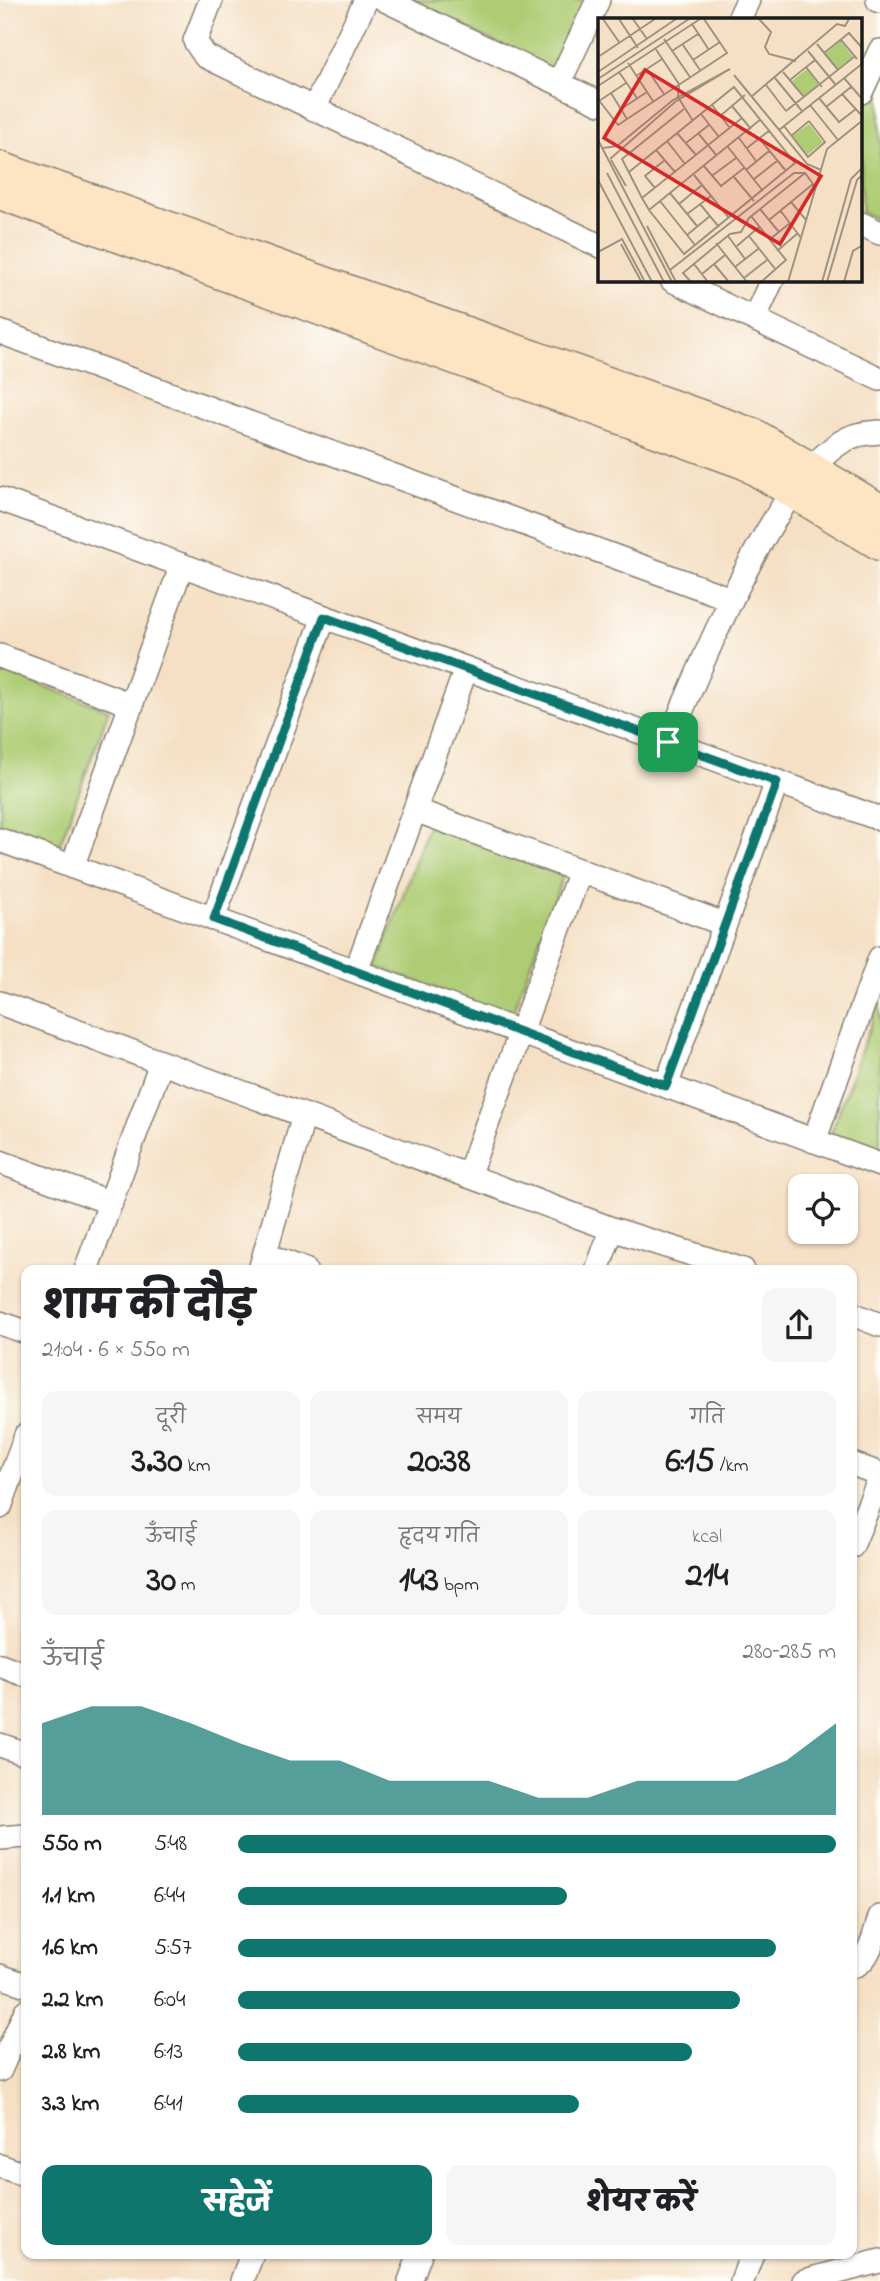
<!DOCTYPE html>
<html lang="hi">
<meta charset="utf-8">
<style>
:root{--surface:#fff;--page:#f6f6f6;--text:#202124;--muted:#757577;--accent:#0f766e}
body{margin:0;font-family:"Indie Flower","Playpen Sans Deva",sans-serif;background:var(--page);color:var(--text);height:100vh;display:flex;flex-direction:column;font-size:26px;white-space:nowrap}
*{box-sizing:border-box;margin:0}
p{font-size:23px;color:var(--muted)}
.icon{flex:none;width:38px;height:38px;fill:none;stroke:currentColor;stroke-width:2;stroke-linecap:round;stroke-linejoin:round}
.map{position:relative;flex:1;overflow:hidden}
.sheet{position:absolute;left:21px;top:1265px;width:836px;height:994px;display:flex;flex-direction:column;background:var(--surface);border-radius:14px;box-shadow:0 2px 5px #0004}
.sheet>*{flex:none}
.fabs{position:absolute;left:788px;top:1174px;display:grid;gap:14px}
.fabs a{display:grid;place-items:center;width:70px;height:70px;border-radius:14px;background:var(--surface);box-shadow:0 2px 5px #0004;font-size:35px}
.pin{position:absolute;display:grid;place-items:center;width:60px;height:60px;color:#fff;margin:-30px;border-radius:14px;box-shadow:0 4px 10px #0006}
.round{display:grid;place-items:center;flex:none;width:74px;height:74px;border-radius:14px;background:var(--page)}
.summary{display:flex;align-items:center;justify-content:space-between;height:119px;padding:0 21px}
h1{font-size:38px;font-weight:800;line-height:52px}
.stats{display:grid;grid-template-columns:repeat(3,1fr);gap:10px;height:119px;padding:7px 21px}
.stats div{display:grid;align-content:center;border-radius:14px;background:var(--page);text-align:center}
.stats b{font-size:35px;font-weight:800}
.stats small{font-size:19px;font-weight:400}
.stats p{font-size:19px}
.chart{height:196px;padding:14px 21px}
.chart p{display:flex;justify-content:space-between}
.chart svg{width:100%;height:126px;margin-top:7px;fill:var(--accent);opacity:.7}
.action{display:flex;gap:14px;margin-top:auto;padding:14px 21px}
.action a{flex:1;height:80px;border-radius:14px;background:var(--accent);color:#fff;font-size:28px;font-weight:800;line-height:80px;text-align:center}
.action a+a{background:var(--page);color:var(--text)}
ul{padding:0 21px;list-style:none;font-size:23px}
li{display:grid;grid-template-columns:112px 84px 1fr;align-items:center;height:52px}
li i{height:18px;border-radius:9px;background:var(--accent)}
.map>svg:first-child{display:block}
.green{fill:#adcc73;stroke:#647448;stroke-width:2}
.lines{fill:none;stroke-linecap:round;stroke-linejoin:round}
.street-casing{stroke:#887e70;stroke-width:26}
.secondary-casing{stroke:#887e70;stroke-width:35}
.street{stroke:#fff;stroke-width:23}
.secondary{stroke:#fde5c4;stroke-width:32}
.route-casing{stroke:#fff;stroke-width:14}
.route{stroke:#0f766e;stroke-width:9}
.inset-road{fill:none;stroke:#9e9281;stroke-width:2}
.view{fill:#d62828;fill-opacity:0.15;stroke:#d62828;stroke-width:3.5}
.inset-edge{fill:none;stroke:#1c1c1c;stroke-width:3.5}
</style>
<div class="map">
<svg width="880" height="2281" viewBox="0 0 880 2281">
<rect width="100%" height="100%" fill="#fdfcf7"/>
<filter id="ink" filterUnits="userSpaceOnUse"><feTurbulence type="fractalNoise" baseFrequency=".0143" numOctaves="2"/><feDisplacementMap in="SourceGraphic" scale="14" xChannelSelector="R" yChannelSelector="G"/><feConvolveMatrix kernelMatrix="1 2 1 2 8 2 1 2 1" color-interpolation-filters="sRGB"/></filter>
<filter id="wash" filterUnits="userSpaceOnUse"><feTurbulence type="fractalNoise" baseFrequency=".00686" numOctaves="4" result="noise"/><feDisplacementMap in="SourceGraphic" scale="28" xChannelSelector="R" yChannelSelector="G"/><feGaussianBlur stdDeviation="1.57" result="paint"/><feColorMatrix in="noise" values="0 0 0 0 0 0 0 0 0 0 0 0 0 0 0 0 0 1.4 0 .05"/><feComposite in="paint" operator="in"/></filter>
<g filter="url(#wash)">
<rect width="100%" height="100%" fill="#f5e0c5"/>
<!-- green -->
<path class="green" d="M406 0H586L553 70Z
M880 75V221L861 212V116Z
M0 670 109 710 57 852 0 831Z
M428 826 563 876 511 1017 377 967Z
M880 999V1154L830 1136Z"/>
</g>
<g filter="url(#ink)">
<g class="lines">
<!-- street casing -->
<g class="street-casing">
<path id="street" d="M211 0 195 41 205 56 600 246
M385 0 600 103
M878 0 880 1
M739 19 748 0
M559 83 598 0
M861 92 880 51
M314 109 366 0
M861 224 880 233
M672 280 880 379
M754 319 772 280
M0 332 731 599
M0 499 880 819
M0 656 132 705
M668 742C701 668 776 472 849 438 858 433 870 433 880 432
M415 810 724 924
M0 840 880 1165
M72 867 182 565
M213 919 324 617
M356 971 466 669
M0 1003 612 1229 743 1270
M666 1086 777 782
M814 1141 880 958
M0 1162 111 1203
M468 1176 580 871
M266 1255 305 1270
M86 1270 161 1063
M260 1270 304 1115
M597 1270 612 1229
M852 1314 880 1325
M0 1323 26 1332
M852 1464 880 1474
M0 1507 26 1435
M852 1546 880 1478
M0 1665 26 1675
M0 1745 26 1754
M0 1838 26 1836
M852 1966C870 1963 875 1932 880 1917
M0 1976 26 1985
M0 2070 26 2011
M0 2166 26 2175
M242 2281 252 2254
M410 2281 420 2254
M742 2281 752 2254
M804 2281 880 2261"/>
</g>
<!-- secondary casing -->
<g class="secondary-casing">
<path id="secondary" d="M0 168 754 435 880 510
M0 193 745 463 880 544"/>
</g>
<!-- street -->
<use href="#street" class="street"/>
<!-- secondary -->
<use href="#secondary" class="secondary"/>
</g>
</g>
<g class="lines" filter="url(#ink)">
<!-- route casing -->
<g class="route-casing">
<path id="route" d="M324 617 777 782 666 1086 214 919Z"/>
</g>
<!-- route -->
<use href="#route" class="route"/>
</g>
<!-- overview -->
<g transform="translate(598 18)">
<rect width="264" height="264" fill="#f5e0c5"/>
<path d="M242 23 255 39 239 51 227 36ZM209 51 221 66 206 78 194 63ZM211 106 225 124 209 137 194 118Z" fill="#adcc73"/>
<path class="inset-road" d="M5 1 21 24M21 1 40 30M35 1 49 21M161 1 173 14 167 29 171 36 198 43M94 6 111 32M66 21 92 59M243 22 259 41M219 26 240 52M85 27 102 52M57 30 81 66 80 79 95 103M74 33 100 16M210 33 237 66M226 35 251 15 265 31M0 39 57 1M95 42 122 24M30 45 55 83M208 49 224 69M49 51 66 76M0 54 78 1M21 54 39 80M185 54 206 79M136 57 209 146 223 152M38 58 64 41M177 60 204 93M246 60 265 82M0 61 91 1M192 62 217 42M168 67 188 93M0 68 102 1M13 75 29 101M244 76 265 99M153 79 239 6 247 8 251 1M221 80 241 104 258 91M0 81 20 107 129 35 106 1M1 83 28 65M114 87 132 110M212 87 240 122M134 88 153 111M228 89 253 69M23 91 49 74M188 93 256 39M103 96 121 119M122 98 147 77M186 108 210 139 227 124 211 103M181 112 265 45M79 115 98 137M100 115 119 138M193 118 211 103M141 120 158 143M161 120 188 153M0 122 74 264M69 123 87 146M88 125 111 107M130 129 165 173M5 130 19 128 75 82 132 51 77 84 12 141M149 130 172 112M58 132 77 154M13 142 28 168M106 148 123 168 146 150M148 152 171 133M31 154 136 69 197 145 86 236 51 192 44 180 24 141 86 91M9 155 66 264M96 157 131 200M115 157 138 140M136 159 156 183M156 161 179 143M0 162 54 264M57 170 47 158 67 142M72 175 99 208M44 180 144 100M62 183 97 227M193 184 208 202M81 186 104 167M102 186 121 209M162 191 181 214M51 192 163 101M182 192 203 220M89 196 113 178M153 198 188 242 163 264M171 202 215 166M49 208 78 264M89 217 112 198M130 218 147 241M151 218 178 252M171 222 192 205M118 225 149 264M23 226 43 263M139 228 161 209M179 233 200 215M0 234 24 221 46 262M96 246 110 264M116 246 131 264M137 249 160 231M72 252 196 155H207M104 256 127 237M146 260 169 242M93 264 85 255 132 216 143 214 151 200 207 155 218 170M190 264 229 131 265 102M224 264 253 161 265 149M229 264 259 162 265 156M246 264 255 233 265 227"/>
<path class="view" d="M47 52 223 158 182 226 6 120Z"/>
<rect width="264" height="264" class="inset-edge"/>
</g>
</svg>
<div class="fabs">
<a><svg class="icon" aria-label="locate" viewBox="0 0 24 24"><circle cx="12" cy="12" r="6"/><path d="M12 2v4M12 18v4M2 12h4M18 12h4"/></svg></a>
</div>
<div class="pin" style="left:668px;top:742px;background:#1e9e55"><svg class="icon" aria-label="arrive" viewBox="0 0 24 24"><path d="M6 21V4h12l-3 4 3 4H6"/></svg></div>
<section class="sheet">
<div class="summary"><div><h1>शाम की दौड़</h1><p>21:04 · 6 × 550 m</p></div><a class="round"><svg class="icon" aria-label="share" viewBox="0 0 24 24"><path d="M12 15V3M7 8l5-5 5 5M5 13v7h14v-7"/></svg></a></div>
<div class="stats">
<div><p>दूरी</p><b>3.30<small> km</small></b></div>
<div><p>समय</p><b>20:38</b></div>
<div><p>गति</p><b>6:15<small> /km</small></b></div>
</div>
<div class="stats">
<div><p>ऊँचाई</p><b>30<small> m</small></b></div>
<div><p>हृदय गति</p><b>143<small> bpm</small></b></div>
<div><p>kcal</p><b>214</b></div>
</div>
<div class="chart"><p><span>ऊँचाई</span>280–285 m</p>
<svg viewBox="0 0 160 44" preserveAspectRatio="none"><path d="M0 44V12L10 6L20 6L30 12L40 19L50 25L60 25L70 32L80 32L90 32L100 38L110 38L120 32L130 32L140 32L150 25L160 12V44z"/></svg>
</div>
<ul>
<li><b>550 m</b>5:48<i style="width:100%"></i></li>
<li><b>1.1 km</b>6:44<i style="width:55%"></i></li>
<li><b>1.6 km</b>5:57<i style="width:90%"></i></li>
<li><b>2.2 km</b>6:04<i style="width:84%"></i></li>
<li><b>2.8 km</b>6:13<i style="width:76%"></i></li>
<li><b>3.3 km</b>6:41<i style="width:57%"></i></li>
</ul>
<div class="action"><a>सहेजें</a><a>शेयर करें</a></div>
</section>
</div>
